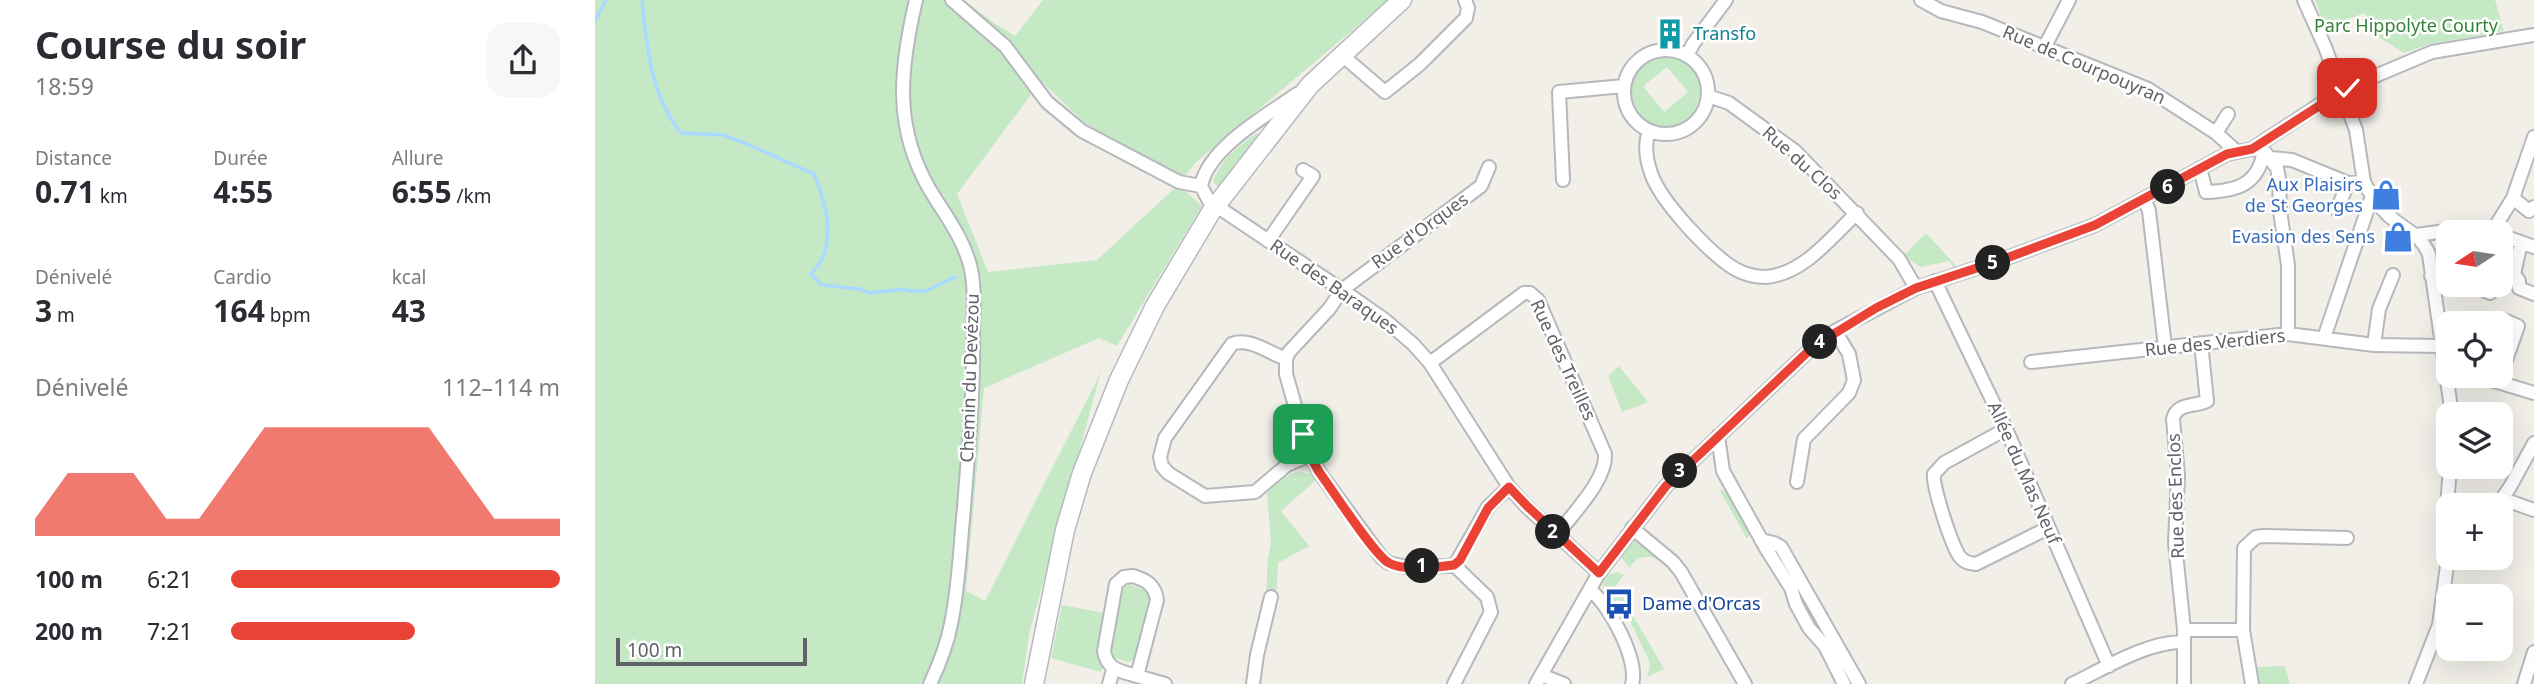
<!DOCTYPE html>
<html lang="fr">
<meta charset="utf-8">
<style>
:root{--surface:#fff;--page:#f7f7f7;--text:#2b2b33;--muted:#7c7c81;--accent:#ea4335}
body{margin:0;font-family:"Noto Sans",sans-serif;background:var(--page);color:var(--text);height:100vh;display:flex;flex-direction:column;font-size:26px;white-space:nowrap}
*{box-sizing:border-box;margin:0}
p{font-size:23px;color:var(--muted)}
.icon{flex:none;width:38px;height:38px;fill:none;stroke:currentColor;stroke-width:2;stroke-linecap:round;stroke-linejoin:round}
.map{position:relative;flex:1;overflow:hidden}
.side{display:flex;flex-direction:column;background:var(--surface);width:595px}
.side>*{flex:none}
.needle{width:46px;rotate:258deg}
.fabs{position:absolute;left:1841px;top:220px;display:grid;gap:14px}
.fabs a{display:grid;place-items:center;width:77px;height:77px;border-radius:14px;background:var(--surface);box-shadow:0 7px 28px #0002;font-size:35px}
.scale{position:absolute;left:21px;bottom:18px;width:191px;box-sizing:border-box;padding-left:7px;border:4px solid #5f6368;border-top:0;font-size:19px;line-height:24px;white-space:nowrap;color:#5f6368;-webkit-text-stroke:5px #fff;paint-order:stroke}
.pin{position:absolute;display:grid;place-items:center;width:60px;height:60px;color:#fff;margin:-30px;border-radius:14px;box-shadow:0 4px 10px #0006}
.km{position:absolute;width:35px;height:35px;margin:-18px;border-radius:50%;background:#222;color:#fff;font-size:19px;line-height:35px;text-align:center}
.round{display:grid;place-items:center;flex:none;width:74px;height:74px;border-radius:21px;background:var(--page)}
.summary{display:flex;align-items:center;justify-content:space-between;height:119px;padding:0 35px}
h1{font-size:38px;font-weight:700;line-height:52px}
.figures{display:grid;grid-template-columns:repeat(3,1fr);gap:10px;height:119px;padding:7px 35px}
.figures div{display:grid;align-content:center}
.figures b{font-size:30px;font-weight:700}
.figures small{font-size:19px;font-weight:400}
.figures p{font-size:19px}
.chart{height:196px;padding:14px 35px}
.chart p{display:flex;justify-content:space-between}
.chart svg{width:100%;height:126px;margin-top:7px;fill:var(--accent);opacity:.7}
ul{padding:0 35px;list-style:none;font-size:23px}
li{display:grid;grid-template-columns:112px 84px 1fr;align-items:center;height:52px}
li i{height:18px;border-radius:9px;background:var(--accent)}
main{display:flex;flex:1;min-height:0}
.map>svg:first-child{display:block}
.green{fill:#c5e8c5;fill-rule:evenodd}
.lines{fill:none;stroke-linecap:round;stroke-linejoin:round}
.stream{stroke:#aadaff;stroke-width:3.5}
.street-casing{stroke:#b5b8bc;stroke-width:16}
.secondary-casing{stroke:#b6babf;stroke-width:21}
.street{stroke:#fff;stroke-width:12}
.secondary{stroke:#fff;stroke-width:18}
.route-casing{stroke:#fff;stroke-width:14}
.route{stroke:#ea4335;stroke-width:9}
.labels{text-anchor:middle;stroke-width:5;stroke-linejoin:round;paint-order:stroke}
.park-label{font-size:18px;fill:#348238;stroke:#fff}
.culture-label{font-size:18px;fill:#0d838f;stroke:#fff;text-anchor:start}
.street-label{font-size:18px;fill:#5f6368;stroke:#fff}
.shop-label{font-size:18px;fill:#366cbe;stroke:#fff;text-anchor:end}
.transit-label{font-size:18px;fill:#164399;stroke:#fff;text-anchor:start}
</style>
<main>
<section class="side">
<div class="summary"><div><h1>Course du soir</h1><p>18:59</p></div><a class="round"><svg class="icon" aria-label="share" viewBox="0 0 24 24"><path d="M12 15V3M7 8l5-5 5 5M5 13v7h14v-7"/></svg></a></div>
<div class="figures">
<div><p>Distance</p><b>0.71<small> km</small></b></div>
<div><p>Durée</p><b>4:55</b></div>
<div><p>Allure</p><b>6:55<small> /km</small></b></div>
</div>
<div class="figures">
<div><p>Dénivelé</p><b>3<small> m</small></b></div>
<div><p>Cardio</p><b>164<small> bpm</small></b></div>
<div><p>kcal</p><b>43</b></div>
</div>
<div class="chart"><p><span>Dénivelé</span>112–114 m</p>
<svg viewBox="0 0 160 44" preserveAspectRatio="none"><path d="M0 44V38L10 22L20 22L30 22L40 38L50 38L60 22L70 6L80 6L90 6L100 6L110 6L120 6L130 22L140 38L150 38L160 38V44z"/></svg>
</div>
<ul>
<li><b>100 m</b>6:21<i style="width:100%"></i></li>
<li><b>200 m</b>7:21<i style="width:56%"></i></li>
</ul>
</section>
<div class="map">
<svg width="1939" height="684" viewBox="0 0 1939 684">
<rect width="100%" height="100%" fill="#f1efe8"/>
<!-- green -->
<path class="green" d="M0 0H369L399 23 420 36 448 0H793L600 163 583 185 607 206 522 346 504 338 389 388 371 591 390 601 506 372 434 634 427 684H0ZM446 81 488 121 582 186 502 260 393 272 362 194Z
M1720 0H1900L1909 31 1834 44 1809 53 1777 33 1770 13 1730 27Z
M1066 57C1128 55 1111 148 1050 121 1029 98 1031 65 1066 57ZM1072 67 1093 92 1069 112 1048 86Z
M662 133 667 137 625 190 618 181C628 158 642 147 662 133Z
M1331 233 1363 268 1360 269 1354 261 1326 267 1308 256Z
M1024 366 1053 402 1027 412 1013 376Z
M704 472 715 474 721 480 686 511 714 546 683 563 681 596 671 594 673 558 676 542 672 493C682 485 691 473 704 472Z
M1124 489 1135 494 1156 531 1152 539Z
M1038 541 1042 542 1064 560C1053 554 1040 556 1035 568L1025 556Z
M1022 572 1029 575 1021 586 1069 669 1052 677 1055 667 1053 658 1024 599 1015 604C1010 593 1005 585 1011 575Z
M534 584 552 591 555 599 539 660 534 662 516 657 514 650 526 591Z
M467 605 509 613 502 654 508 664 506 672 456 658Z
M1690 666 1695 684H1665L1662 667Z"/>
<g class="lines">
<!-- stream -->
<path class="stream" d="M47 0C52 48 55 94 86 133L128 135 152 144 219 174C229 199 238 228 229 255 227 262 220 268 216 274L227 285 265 289 274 293 310 289 312 291H331L360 277
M0 21 11 0"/>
<!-- street casing -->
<g class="street-casing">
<path id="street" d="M321 0C305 68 298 127 335 190 350 215 367 236 375 265 381 288 378 315 378 339 379 395 373 452 369 508 365 547 364 586 356 624 352 645 344 665 335 684
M357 0 410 46 452 102 487 131 584 182 606 186
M1326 0 1346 11 1387 22 1553 89 1621 133 1641 151
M1709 0 1730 47 1761 130 1769 182C1775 194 1783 205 1793 215 1808 229 1825 233 1834 254L1857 415
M1449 48 1474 0
M1029 92a42 42 0 1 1 84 0a42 42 0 1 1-84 0Z
M748 56 790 92 825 64 871 18 873 8 870 0
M1092 56 1098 44 1131 0
M702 94C672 115 613 148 606 186L614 201 747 290 790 320 818 344 835 363 914 487 931 506 1004 573
M1113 96 1134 103 1200 151 1304 259 1321 288
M1054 131C1049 145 1051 159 1056 173 1065 201 1115 254 1140 269 1149 274 1161 277 1171 277 1209 274 1236 237 1262 213
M1621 133 1633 114
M1657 149 1669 151 1682 168 1684 179 1685 211 1693 265V334
M1676 158 1697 160 1753 183 1769 182
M894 167 886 186 747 290 734 309 694 352 691 359V374L712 448 724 472 787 558 794 563 810 567 855 566 861 563 893 507 914 487
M1605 168 1611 192C1642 191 1663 185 1669 151
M968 180 964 92 1029 86
M1918 198 1934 211 1939 207
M1550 200 1554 211 1570 347
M1742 210 1753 183
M1897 232 1918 198 1939 137
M1822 235 1864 229 1899 233
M1906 235 1939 247
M673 241 718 176 708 170
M1926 243 1919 274 1924 281V288L1939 294
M1836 276 1853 277
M1340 281 1411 429 1514 666
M1878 285 1895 293
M1729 338 1777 196
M1779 345 1784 309 1798 275
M691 359C674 353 654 337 637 344L570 438 565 457 567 466 573 473 610 496 660 492 692 465 715 455
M1436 362 1693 334 1779 345 1846 346
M835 363 929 293H935L943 300 1010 454C1012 480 977 514 962 535
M1906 374 1923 326 1909 320
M1883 376 1939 393
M1411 429 1349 463 1339 474C1337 485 1358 551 1366 558 1370 563 1375 563 1381 564L1453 528
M1123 436 1128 471 1172 550 1196 588 1201 604 1214 628 1230 646 1249 684
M1202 482 1209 439 1254 393 1259 380 1254 354 1240 331
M1908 499 1939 510
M1902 506 1915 487 1939 443
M1037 528 1078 562 1086 572 1150 684
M1166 540 1179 543 1186 547 1264 684
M1853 554 1852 506 1855 467
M538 576C551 580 560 585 562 600L542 676C525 671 512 670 509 651L521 584 529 577Z
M995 590C1014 604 1044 660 1037 684
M1589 630H1648
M946 675 969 684
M542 676 570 684
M514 684 518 670
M658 684 662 655 676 597
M859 684 896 612 892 597 859 565
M941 684 1004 573 1071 486 1219 346 1240 331 1321 288 1409 259 1500 225 1632 154 1657 149 1747 90 1837 52 1939 35
M1477 684C1508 669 1553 641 1589 642
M1589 684V630L1580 543 1583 475 1578 419C1581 403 1599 407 1612 401L1606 343
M1657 684 1648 630 1649 548 1661 537 1668 536 1752 538
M1821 684 1844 625 1853 558
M1929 684 1939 652"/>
</g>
<!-- secondary casing -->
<g class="secondary-casing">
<path id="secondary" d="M439 684 470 530 487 473 524 380 560 306 616 212 715 85 807 0"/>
</g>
<!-- street -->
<use href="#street" class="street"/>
<!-- secondary -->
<use href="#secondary" class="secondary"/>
</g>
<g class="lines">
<!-- route casing -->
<g class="route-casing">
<path id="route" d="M708 434 717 459 724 472C737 489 779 555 794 563 807 571 844 567 859 565L865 560 893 508 914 487 932 506 1004 573 1071 486 1219 346 1281 308 1321 288 1409 259 1500 225 1632 154 1657 149 1752 88"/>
</g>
<!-- route -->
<use href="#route" class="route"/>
</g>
<!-- icons -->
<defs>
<g id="building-bare" transform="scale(2.415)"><path d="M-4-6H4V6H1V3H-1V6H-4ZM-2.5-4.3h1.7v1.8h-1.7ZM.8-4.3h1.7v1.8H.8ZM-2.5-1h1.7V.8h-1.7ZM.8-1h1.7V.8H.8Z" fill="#0f9aa8" stroke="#fff" stroke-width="2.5" paint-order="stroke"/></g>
<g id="shop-bare" transform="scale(2.415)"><path d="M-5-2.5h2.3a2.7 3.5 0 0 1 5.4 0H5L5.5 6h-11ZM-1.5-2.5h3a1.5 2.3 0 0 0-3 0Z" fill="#3f7fe0" stroke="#fff" stroke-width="2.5" paint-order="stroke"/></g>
<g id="bus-bare" transform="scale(2.415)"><path d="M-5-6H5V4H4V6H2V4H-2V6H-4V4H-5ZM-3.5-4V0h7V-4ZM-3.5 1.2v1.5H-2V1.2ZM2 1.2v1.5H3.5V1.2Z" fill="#1a4fb4" stroke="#fff" stroke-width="2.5" paint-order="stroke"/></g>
</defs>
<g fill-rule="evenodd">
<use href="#building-bare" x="1075" y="34"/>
<use href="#shop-bare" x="1791" y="195"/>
<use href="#shop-bare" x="1803" y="237"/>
<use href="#bus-bare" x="1024" y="604"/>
</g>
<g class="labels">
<!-- park labels -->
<g class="park-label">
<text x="1811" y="32">Parc Hippolyte Courty</text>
</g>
<!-- culture labels -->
<g class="culture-label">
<text x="1098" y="40">Transfo</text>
</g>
<!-- street labels -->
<g class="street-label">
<text transform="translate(1489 65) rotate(23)" y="6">Rue de Courpouyran</text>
<text transform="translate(1207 163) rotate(42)" y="6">Rue du Clos</text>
<text transform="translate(825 231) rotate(-36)" y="6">Rue d'Orques</text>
<text transform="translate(739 287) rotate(35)" y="6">Rue des Baraques</text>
<text transform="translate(1620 343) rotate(-6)" y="6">Rue des Verdiers</text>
<text transform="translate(968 360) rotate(65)" y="6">Rue des Treilles</text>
<text transform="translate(375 378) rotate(-88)" y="6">Chemin du Devézou</text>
<text transform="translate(1429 473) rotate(66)" y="6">Allée du Mas Neuf</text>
<text transform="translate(1581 496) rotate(-92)" y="6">Rue des Enclos</text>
</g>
<!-- shop labels -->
<g class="shop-label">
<text x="1768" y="191">Aux Plaisirs<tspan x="1768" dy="21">de St Georges</tspan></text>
<text x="1780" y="243">Evasion des Sens</text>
</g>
<!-- transit labels -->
<g class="transit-label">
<text x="1047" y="610">Dame d'Orcas</text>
</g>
</g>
</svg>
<div class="fabs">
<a><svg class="needle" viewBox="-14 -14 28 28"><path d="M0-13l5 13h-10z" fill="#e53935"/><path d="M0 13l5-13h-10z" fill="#7c7c81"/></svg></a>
<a><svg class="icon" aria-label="locate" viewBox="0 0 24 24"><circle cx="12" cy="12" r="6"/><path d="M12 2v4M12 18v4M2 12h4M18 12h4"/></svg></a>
<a><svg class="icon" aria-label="layers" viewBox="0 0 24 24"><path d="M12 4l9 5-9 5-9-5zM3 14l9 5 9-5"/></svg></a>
<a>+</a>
<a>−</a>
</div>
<div class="scale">100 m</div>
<div class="pin" style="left:708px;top:434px;background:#1e9e55"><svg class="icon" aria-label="arrive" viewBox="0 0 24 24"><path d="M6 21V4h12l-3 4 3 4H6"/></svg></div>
<div class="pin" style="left:1752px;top:88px;background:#d93025"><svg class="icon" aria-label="check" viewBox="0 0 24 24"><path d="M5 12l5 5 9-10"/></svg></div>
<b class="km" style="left:827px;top:566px">1</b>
<b class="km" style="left:958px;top:532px">2</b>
<b class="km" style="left:1085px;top:471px">3</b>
<b class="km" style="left:1225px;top:342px">4</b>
<b class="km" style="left:1398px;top:263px">5</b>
<b class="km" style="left:1573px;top:187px">6</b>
</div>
</main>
